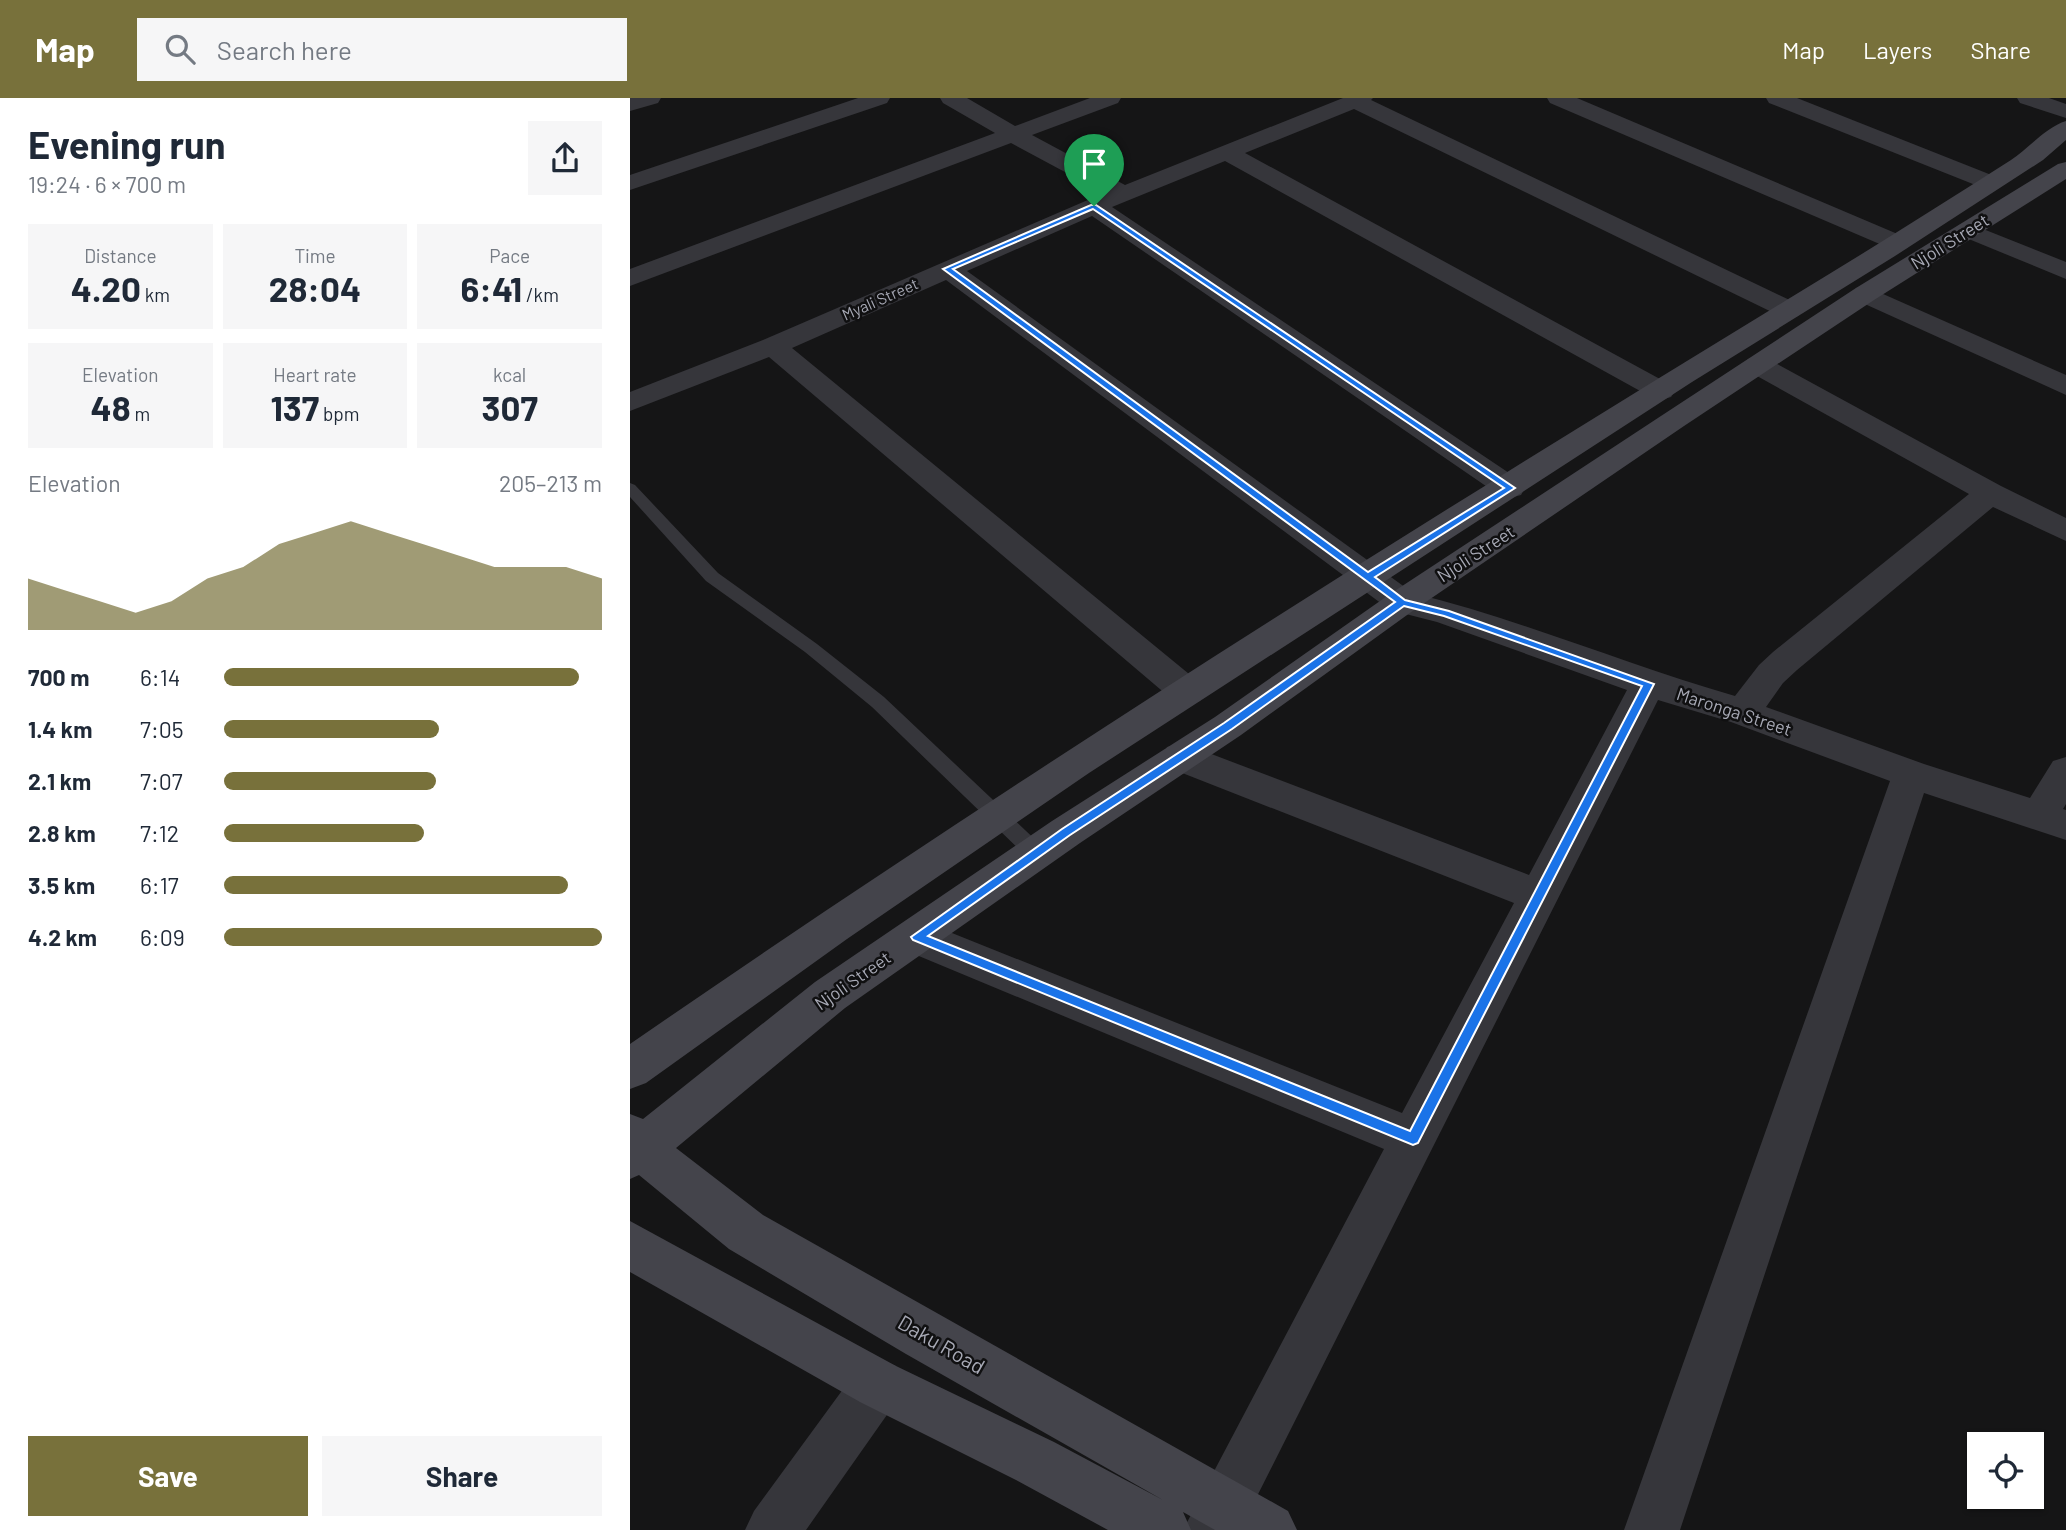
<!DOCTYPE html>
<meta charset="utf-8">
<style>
:root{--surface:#fff;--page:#f6f6f7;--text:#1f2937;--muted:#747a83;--accent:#78713b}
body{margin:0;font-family:Barlow,sans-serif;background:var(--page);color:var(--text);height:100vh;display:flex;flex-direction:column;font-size:26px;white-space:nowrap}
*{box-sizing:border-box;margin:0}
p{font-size:23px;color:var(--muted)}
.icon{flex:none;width:38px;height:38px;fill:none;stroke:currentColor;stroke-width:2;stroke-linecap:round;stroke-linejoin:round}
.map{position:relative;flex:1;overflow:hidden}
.side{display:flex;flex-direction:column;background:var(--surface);width:630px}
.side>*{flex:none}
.controls{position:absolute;left:1337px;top:1334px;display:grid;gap:14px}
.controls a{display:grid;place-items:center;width:77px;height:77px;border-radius:0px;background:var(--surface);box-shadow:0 2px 5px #0004;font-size:35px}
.pin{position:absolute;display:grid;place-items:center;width:60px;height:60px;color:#fff;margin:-72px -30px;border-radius:50% 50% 50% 0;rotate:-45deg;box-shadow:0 0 7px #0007}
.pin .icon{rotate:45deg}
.round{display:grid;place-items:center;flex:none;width:74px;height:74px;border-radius:0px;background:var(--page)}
.headline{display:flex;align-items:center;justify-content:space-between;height:119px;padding:0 28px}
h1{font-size:38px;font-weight:700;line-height:52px}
.figures{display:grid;grid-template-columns:repeat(3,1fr);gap:10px;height:119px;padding:7px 28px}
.figures div{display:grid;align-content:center;border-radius:0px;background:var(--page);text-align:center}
.figures b{font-size:35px;font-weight:700}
.figures small{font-size:19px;font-weight:400}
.figures p{font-size:19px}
.chart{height:196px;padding:14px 28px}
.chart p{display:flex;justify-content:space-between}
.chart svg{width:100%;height:126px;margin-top:7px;fill:var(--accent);opacity:.7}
.primary-button{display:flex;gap:14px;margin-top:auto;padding:14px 28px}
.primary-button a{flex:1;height:80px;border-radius:0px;background:var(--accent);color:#fff;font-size:28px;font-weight:700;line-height:80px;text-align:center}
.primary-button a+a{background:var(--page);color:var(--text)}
ul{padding:0 28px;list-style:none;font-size:23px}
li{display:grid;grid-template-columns:112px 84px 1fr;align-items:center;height:52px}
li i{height:18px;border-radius:9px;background:var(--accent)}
header{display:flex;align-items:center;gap:42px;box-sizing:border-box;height:98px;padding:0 35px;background:var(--accent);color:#fff}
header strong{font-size:33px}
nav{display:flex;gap:38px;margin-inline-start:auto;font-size:24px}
.search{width:490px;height:63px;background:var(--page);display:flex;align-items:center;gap:18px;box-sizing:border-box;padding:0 24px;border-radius:0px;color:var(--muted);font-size:26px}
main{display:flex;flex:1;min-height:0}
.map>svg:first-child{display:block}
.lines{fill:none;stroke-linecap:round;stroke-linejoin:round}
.lane{fill:#36363b;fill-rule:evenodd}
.street{fill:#36363b;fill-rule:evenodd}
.secondary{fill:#44444b;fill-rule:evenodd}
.route{fill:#1a73e8;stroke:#fff;stroke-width:2;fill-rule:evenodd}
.labels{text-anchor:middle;stroke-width:5;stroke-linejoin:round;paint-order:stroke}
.far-street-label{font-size:16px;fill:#a7a9b5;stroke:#101011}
.street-label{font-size:18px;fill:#a7a9b5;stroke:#101011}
.near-street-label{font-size:21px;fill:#a7a9b5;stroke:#101011}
</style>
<header>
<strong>Map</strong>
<div class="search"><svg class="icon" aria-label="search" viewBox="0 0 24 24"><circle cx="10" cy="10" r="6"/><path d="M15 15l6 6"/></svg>Search here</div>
<nav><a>Map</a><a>Layers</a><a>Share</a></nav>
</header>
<main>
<section class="side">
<div class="headline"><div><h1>Evening run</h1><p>19:24 · 6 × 700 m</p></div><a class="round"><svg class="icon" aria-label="share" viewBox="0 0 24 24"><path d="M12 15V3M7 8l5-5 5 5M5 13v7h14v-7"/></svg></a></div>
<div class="figures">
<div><p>Distance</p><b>4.20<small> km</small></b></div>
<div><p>Time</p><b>28:04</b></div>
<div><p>Pace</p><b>6:41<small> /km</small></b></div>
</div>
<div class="figures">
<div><p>Elevation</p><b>48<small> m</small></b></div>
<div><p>Heart rate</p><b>137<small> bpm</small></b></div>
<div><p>kcal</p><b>307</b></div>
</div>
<div class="chart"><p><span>Elevation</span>205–213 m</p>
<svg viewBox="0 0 160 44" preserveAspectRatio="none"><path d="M0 44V26L10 30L20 34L30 38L40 34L50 26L60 22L70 14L80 10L90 6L100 10L110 14L120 18L130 22L140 22L150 22L160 26V44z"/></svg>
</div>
<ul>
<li><b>700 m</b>6:14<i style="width:94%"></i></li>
<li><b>1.4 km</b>7:05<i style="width:57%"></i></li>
<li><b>2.1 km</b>7:07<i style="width:56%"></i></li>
<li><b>2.8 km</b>7:12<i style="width:53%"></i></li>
<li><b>3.5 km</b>6:17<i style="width:91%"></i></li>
<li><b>4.2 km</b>6:09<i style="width:100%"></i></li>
</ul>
<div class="primary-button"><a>Save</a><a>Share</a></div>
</section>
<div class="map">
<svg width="1436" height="1432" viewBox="0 0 1436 1432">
<rect width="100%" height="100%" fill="#151516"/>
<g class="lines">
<!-- lane -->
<path class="lane" d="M0 385 5 387 88 475 187 546 254 599 413 749 416 755 413 761 406 763 399 761 242 609 175 554 76 483 0 399Z"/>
<!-- street -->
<path class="street" d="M0 0H31L28 5 0 13Z
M228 0H260L257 5 0 92V77Z
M310 0H337L385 28 460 0H491L488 5 402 37 495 87 713 0H743L741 2 1168 206 1172 212 1168 218 1159 220 1150 218 724 11 615 55 1041 287 1045 293 1041 299 1031 302 1021 299 595 63 482 109 891 383 895 390 891 397 880 400 869 397 462 118 337 173 783 495C892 522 997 567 1105 598L1129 567 1143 554 1339 396 1118 273 1114 267 1118 261 1128 259 1138 261 1371 388 1436 420V443L1363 409 1167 572 1153 585 1136 609 1294 666 1400 700 1423 663 1436 659V706L1433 711 1436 712V742L1294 695 1050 1432H994L1260 683 1101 624 1028 602 610 1432H553L754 1051 272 851 266 839 272 827 287 822 302 827 772 1015 884 805 537 669 531 659 537 649 550 645 563 649 899 777 997 592 807 524 760 512 316 182 162 250 570 585 575 594 570 603 557 607 544 603 139 259 0 313V294L133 242 474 95 381 45 0 188V171L365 35 313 5Z
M917 0H947L1277 140 1281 145 1277 150 1268 153 1259 150 920 5Z
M1136 0H1167L1369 80 1373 85 1369 90 1361 92 1353 90 1139 5Z
M1387 0H1419L1436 6V20L1390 5Z
M1338 125 1436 164V181L1329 137 1326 132 1329 127Z
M1235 188 1436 277V297L1226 202 1222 196 1226 190Z
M248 1260 266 1268 274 1286 266 1304 176 1432H115L124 1413 230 1268Z"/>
<!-- secondary -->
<path class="secondary" d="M1436 23V42L1413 62 1265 158 1062 284 459 675 217 841 16 985 0 991V946C377 686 764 441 1155 203 1231 157 1306 110 1381 62 1398 51 1416 29 1436 23Z
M1436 64V81L1244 202 1054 328 784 512 611 637 450 745 215 910 46 1050 133 1117 658 1413 667 1432H585L553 1414 561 1432H478L386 1382 230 1304 0 1174V1123L266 1268 424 1344 533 1402 276 1256 99 1151 9 1077 0 1081V1016L13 1021 185 884 422 723 585 619 760 496 1034 316 1226 190 1428 66Z"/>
</g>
<!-- route -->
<path class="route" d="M461 107H466L885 390 745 479 775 502 819 513 1024 586 788 1045 783 1047 283 842 281 839 432 731 594 625 765 504 313 171ZM463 111 874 390 738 474 323 171ZM774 508 814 518 1012 588 780 1033 298 838 440 737 602 631Z"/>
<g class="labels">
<!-- far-street labels -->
<g class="far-street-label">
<text transform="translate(250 201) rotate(-24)" y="6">Myali Street</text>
</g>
<!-- street labels -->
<g class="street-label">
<text transform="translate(1320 144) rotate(-32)" y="6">Njoli Street</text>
<text transform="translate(846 456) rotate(-33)" y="6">Njoli Street</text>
<text transform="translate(1104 614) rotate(18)" y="6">Maronga Street</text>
<text transform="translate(223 883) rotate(-35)" y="6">Njoli Street</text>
</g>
<!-- near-street labels -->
<g class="near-street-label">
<text transform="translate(311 1247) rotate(30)" y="7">Daku Road</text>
</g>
</g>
</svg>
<div class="controls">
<a><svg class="icon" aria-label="locate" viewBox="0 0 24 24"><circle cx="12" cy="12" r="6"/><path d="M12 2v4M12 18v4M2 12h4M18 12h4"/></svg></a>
</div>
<div class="pin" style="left:464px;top:108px;background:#1e9e55"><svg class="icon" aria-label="arrive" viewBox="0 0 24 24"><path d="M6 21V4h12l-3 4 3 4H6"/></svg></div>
</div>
</main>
